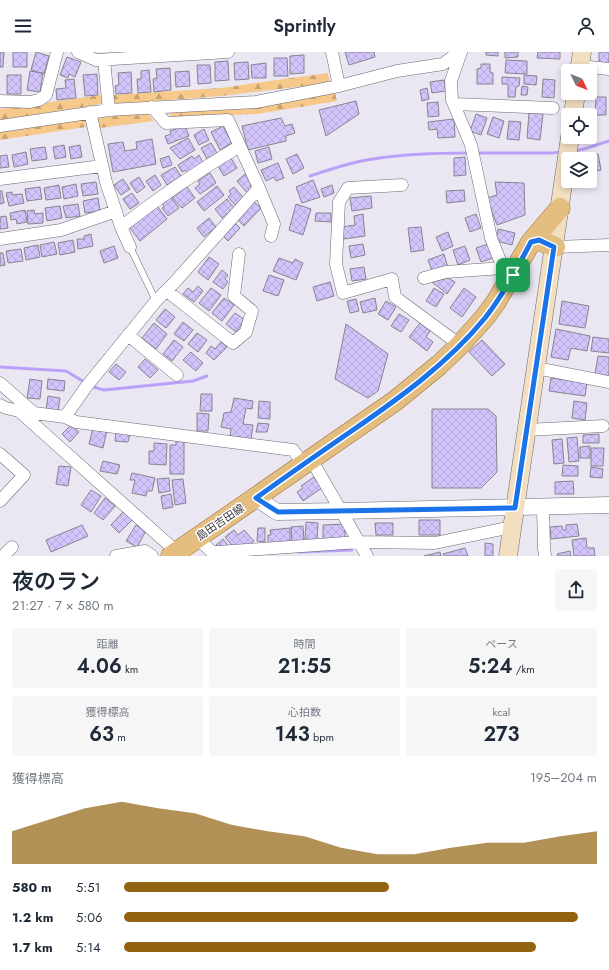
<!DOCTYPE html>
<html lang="ja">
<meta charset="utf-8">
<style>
:root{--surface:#fff;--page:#f6f6f7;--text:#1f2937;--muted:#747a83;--accent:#926310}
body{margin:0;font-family:Jost,"Noto Sans JP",sans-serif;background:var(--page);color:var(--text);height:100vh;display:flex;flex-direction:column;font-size:15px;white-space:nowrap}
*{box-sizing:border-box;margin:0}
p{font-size:13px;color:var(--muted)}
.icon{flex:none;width:22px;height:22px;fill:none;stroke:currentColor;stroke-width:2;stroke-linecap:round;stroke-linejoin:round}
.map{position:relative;height:504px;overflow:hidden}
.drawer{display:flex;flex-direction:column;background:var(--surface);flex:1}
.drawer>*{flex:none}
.needle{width:26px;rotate:133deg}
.fabs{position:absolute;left:561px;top:12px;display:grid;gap:8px}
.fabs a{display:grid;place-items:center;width:36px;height:36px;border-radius:4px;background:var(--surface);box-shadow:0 2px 6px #0003;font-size:20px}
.pin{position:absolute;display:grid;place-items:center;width:34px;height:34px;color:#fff;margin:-17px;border-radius:8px;box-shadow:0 2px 6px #0006}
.round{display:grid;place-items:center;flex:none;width:42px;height:42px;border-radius:4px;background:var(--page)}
.headline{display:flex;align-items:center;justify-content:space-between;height:68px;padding:0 12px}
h1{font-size:22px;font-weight:600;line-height:30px}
.metrics{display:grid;grid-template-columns:repeat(3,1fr);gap:6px;height:68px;padding:4px 12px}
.metrics div{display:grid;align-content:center;border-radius:4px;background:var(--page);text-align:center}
.metrics b{font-size:20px;font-weight:600}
.metrics small{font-size:11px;font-weight:400}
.metrics p{font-size:11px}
.chart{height:112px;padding:8px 12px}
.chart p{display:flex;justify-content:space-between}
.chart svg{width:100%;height:72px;margin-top:4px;fill:var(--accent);opacity:.7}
ul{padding:0 12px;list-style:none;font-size:13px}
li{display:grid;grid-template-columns:64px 48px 1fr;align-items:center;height:30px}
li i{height:10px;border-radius:5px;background:var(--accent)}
header{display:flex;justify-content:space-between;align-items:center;height:52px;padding:0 12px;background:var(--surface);font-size:18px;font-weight:600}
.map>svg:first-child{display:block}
.forest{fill:url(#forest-firs)}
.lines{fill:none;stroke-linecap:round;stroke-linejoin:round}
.stream{stroke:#bba0fa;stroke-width:3}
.building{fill:url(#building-cross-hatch);stroke:#86848f}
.service-casing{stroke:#6a6872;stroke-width:7}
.minor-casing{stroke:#6a6872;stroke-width:13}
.tertiary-casing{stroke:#6a6872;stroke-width:17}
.secondary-casing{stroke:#6a6872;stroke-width:19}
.primary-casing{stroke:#9d7433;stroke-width:21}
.service{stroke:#fff;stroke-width:6}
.minor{stroke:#fff;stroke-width:12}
.tertiary{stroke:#fff;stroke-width:16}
.secondary{stroke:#f2dfc0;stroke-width:18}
.primary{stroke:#e4be81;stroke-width:20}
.route-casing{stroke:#fff;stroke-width:8}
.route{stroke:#1a73e8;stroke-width:5}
.labels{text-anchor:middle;stroke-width:3;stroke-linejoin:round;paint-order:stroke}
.street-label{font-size:11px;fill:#3b3a3f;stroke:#fff}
</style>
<header><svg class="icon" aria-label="menu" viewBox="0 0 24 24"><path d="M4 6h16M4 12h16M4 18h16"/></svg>Sprintly<svg class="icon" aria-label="person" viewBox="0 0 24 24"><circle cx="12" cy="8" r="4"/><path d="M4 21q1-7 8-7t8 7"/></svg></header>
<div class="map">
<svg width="609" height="504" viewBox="0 0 609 504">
<defs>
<pattern id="forest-firs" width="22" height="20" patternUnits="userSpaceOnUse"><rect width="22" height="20" fill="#f6c889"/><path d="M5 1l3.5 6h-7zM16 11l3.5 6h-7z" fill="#c8a371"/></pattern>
<pattern id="building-cross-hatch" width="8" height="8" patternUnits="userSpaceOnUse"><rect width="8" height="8" fill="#d3c4fc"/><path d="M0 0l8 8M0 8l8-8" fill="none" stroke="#b6a9d9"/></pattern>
</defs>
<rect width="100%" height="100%" fill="#eae7f3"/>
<!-- forest -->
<path class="forest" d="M328 21 330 31 221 44 114 52 113 43 221 36Z
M335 41 337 49 257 62 173 66 166 58 256 55Z
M101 43 102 52 0 68V57Z
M147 61 154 69 99 76 98 66Z
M84 66 86 75 0 88V78Z"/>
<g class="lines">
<!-- stream -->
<path class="stream" d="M574 99 584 97 609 89
M476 101H552L563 100
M310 124C331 117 351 110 373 107 404 102 437 101 469 101
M0 315 66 319 86 331
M90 334 104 338 193 329 207 324
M298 500 352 498"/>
</g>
<!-- building -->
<path class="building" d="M0 0H4L3 15H0Z
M13 0H27V15H13Z
M36 0 49 4 44 22 31 18Z
M345 0H374L375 5 349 13Z
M486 0H498V4L486 3Z
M505 0H518V5L505 6Z
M538 0H560V7L537 6Z
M599 0H609V14L599 13Z
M304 3V21L290 22V4Z
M67 5 81 10 75 25 69 22 68 26 60 23Z
M274 6H287L288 24H274Z
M506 8 527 9V22L505 21Z
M228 9 229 28 215 29V10Z
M248 10 249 27 235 28 234 11Z
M266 11V26H252L251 13Z
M481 12H490V20L493 21V32H477V17L481 16Z
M197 13H210L211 31 198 32Z
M170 16 171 38 154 40 153 27 157 26 156 17Z
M149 18 151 40 138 41 137 27H141V19Z
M30 19 43 21 40 40 27 38Z
M189 19 190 34 176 35 175 20Z
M131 20 132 41 116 42 115 34 119 33 118 21Z
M97 22 98 43 85 44 83 23Z
M7 23H21V42H7Z
M524 23 537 24 536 33 524 32Z
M502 25 520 26 519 34 516 35 515 45H508V32H502Z
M74 27 76 46 57 48 56 37 66 36 65 28Z
M543 27 555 28 554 46 542 45Z
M444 28 446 39 432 41 430 30Z
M522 34 528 35 527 43H521Z
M427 36 429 47 422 49 420 38Z
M596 45H606V63H595Z
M356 49 359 62 326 84 319 58Z
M438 50 439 64 428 65 427 51Z
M529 61 543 62 540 88 527 86Z
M476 62 487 66 481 83 470 79Z
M493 65 504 69 499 86 487 82Z
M281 66 285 74 292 72 295 81 286 84V89L248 98 242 74Z
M454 67 455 85 438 86 437 77 429 78 428 70Z
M509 69 521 70 519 88 507 87Z
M185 74 189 84 168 92 165 84 171 82 170 79Z
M223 74 232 91 220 98 211 80Z
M204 77 209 88 199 93 194 83Z
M188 86 195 98 180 107 170 96Z
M152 87 156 112 113 120 108 92 123 90 125 99 137 97 136 90Z
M211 91 217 101 207 107 201 96Z
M64 93 66 105 55 107 53 95Z
M80 93 82 105 71 107 69 95Z
M45 95 47 107 32 109 30 97Z
M269 95 272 107 258 111 255 99Z
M26 100 28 112 14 115 12 103Z
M297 102 304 116 293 122 286 107Z
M598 102 601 118 590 120V107H585V105Z
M7 103 9 115 0 116V104Z
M199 103 203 111 187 121 185 118 182 120 178 113 192 104 194 107Z
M169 104 172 113 163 116 160 107Z
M465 105 466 123 454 124V106Z
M231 106 237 116 224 124 218 114Z
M278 111 284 126 276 129 274 125 266 129 261 118Z
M175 115 181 124 167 133 161 123Z
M210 121 216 131 200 142 195 136 200 132 198 129Z
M245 122 253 131 250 133 253 137 247 141 237 129Z
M155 123 161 133 153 139 146 129Z
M139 125 145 135 137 141 130 131Z
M123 127 130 137 121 143 114 133Z
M313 128 320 145 302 151 296 135Z
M96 130 98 142 83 144 81 132Z
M495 130 524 131 525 163 497 173 487 146 497 143Z
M76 132 78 144 64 147 62 135Z
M59 133 61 146 46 148 44 136Z
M332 133 334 141 324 145 321 137Z
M217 134 224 143 204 159 197 150Z
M40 135 42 147 27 149 25 137Z
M187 135 195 146 182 156 172 145Z
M234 135 244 146 235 153 228 145 231 142 229 139Z
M464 138 465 149 447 151 446 139Z
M0 139H2L4 151 0 152Z
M12 140V143L22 142 24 151 9 154 6 141Z
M132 141 139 151 130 157 123 147Z
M371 144 372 156 352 159 350 146Z
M171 145 179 156 168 164 162 156 164 154 163 152Z
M98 146 100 159 85 161 83 149Z
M227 147 234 156 222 166 215 157Z
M253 149 261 156 244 174 236 166Z
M78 152 80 164 66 166 63 154Z
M296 152 311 157 303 183 289 178Z
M60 154 62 166 47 169 45 156Z
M157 154 167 167 140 189 130 176Z
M25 158 27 170 17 172 16 167 11 168 10 161Z
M34 158 35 162 43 161V171L28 172 27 159Z
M316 161H331V170L315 169Z
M363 162 365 184 344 187 342 175 355 173 354 164Z
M476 162 481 176 470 180 465 166Z
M6 164 8 176 0 177V165Z
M209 166 216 175 204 185 197 176Z
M234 170 240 176 228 189 222 183Z
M421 175 424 198 411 200 408 176Z
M498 177 515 181 512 193 496 189Z
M448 180 453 194 442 199 436 185Z
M91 182 93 194 78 197 77 187H84V184Z
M73 188 75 200 60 203 58 191Z
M54 190 57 202 42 205 40 193Z
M363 192 365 203 351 206 349 194Z
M488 192 493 206 481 210 476 196Z
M38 193 40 205 26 208 24 196Z
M114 194 118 206 104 211 100 199Z
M465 194 470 208 458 213 453 198Z
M21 197 23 209 8 211 6 199Z
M0 201H3L5 213 0 214Z
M444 202 448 216 433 221 428 208Z
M209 205 219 212 208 228 198 220Z
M279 206 293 211 295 207 303 211 296 228 273 219Z
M364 215 366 227 352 229 350 217Z
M222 218 228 223 225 227 228 230 223 237 213 230Z
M269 223 284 228 278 244 263 239Z
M448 226 455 230 447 242 432 230Z
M330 230 334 244 317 249 313 235Z
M198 234 203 239 194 250 183 242 188 236 193 240Z
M211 236 221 243 209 259 199 251Z
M434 236 444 242 436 255 426 249Z
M464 236 476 245 462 265 450 256Z
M224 246 234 253 222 269 212 261Z
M375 246 377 258 363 261 360 250Z
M356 247 359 259 350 261 347 249Z
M386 249 396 255 388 268 378 262Z
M562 249 589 254 585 276 559 272Z
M165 257 175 265 166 276 156 268Z
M235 261 245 268 236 280 226 272Z
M399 262 409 268 401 280 391 274Z
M183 270 193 278 184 289 174 282Z
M154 271 167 282 156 297 142 286Z
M420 271 430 279 426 285 433 290 427 299 409 285Z
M346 272 388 302 378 339 368 346 335 327Z
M556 277 590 284 587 299 571 296 568 308 551 305Z
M197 281 207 288 198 300 188 292Z
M593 285 609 287V301L591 299Z
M174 288 183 295 172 309 163 302Z
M482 288 505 312 492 324 469 300Z
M221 290 227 295 214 308 206 301 211 294 215 297Z
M191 300 203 311 196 319 183 308Z
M598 304 609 305V324L595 322Z
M145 307 158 318 150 326 138 315Z
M116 312 126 320 119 328 109 320Z
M551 326 587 331 585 344 549 339Z
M30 327 42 329 40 347 27 346Z
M48 327 65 329 64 339 47 337Z
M201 342H212V359H200Z
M48 344 60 346 58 360 46 358Z
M234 346 253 349 252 357 246 356 243 372 253 373 251 387 230 384 231 377 221 375 224 361 231 360Z
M259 349 270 350V367L258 366Z
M574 349 587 351 585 368 572 366Z
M432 357H488L496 364 497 420 481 436H432Z
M197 361 209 362 208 379H197Z
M258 371 269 372 267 380H256Z
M71 373 79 380 70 390 62 382Z
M93 376 107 378 103 396 89 392Z
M116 380 130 382 128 390 115 389Z
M599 382V391H583V383Z
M577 385 579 409 569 410 567 386Z
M562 387 564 411 554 412 552 388Z
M176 388H184V422H170V393H176Z
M154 391 167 392 166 413 149 412V399H154Z
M590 394V406H580V395Z
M591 396H604L603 414H591Z
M103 409 120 413 117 422 100 419Z
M563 413 578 414V424H562Z
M59 414 71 415 68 434 56 432Z
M591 415 603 417 602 426 590 425Z
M132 421 155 426 152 439H147L146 444 132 441 135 428H130Z
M314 425 322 436 303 449 297 440 303 436 301 434Z
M169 426 170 439 159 441 157 427Z
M183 427 186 451 175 453 172 428Z
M573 429 574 442H555V430Z
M91 438 101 444 91 460 81 453Z
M171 442 173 455 163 457 161 444Z
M105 446 115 454 103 468 94 461Z
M124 459 132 468 119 481 111 473Z
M419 468H440V483H419Z
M306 470 318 471 317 488 305 487Z
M375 471H393V483H376Z
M345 472V487H323V473Z
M577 472 579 484 551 487 550 475 562 474 563 478H566V473Z
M82 473 88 484 51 500 46 488Z
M136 473 146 479 137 495 126 489Z
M303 474 304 491 292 492 291 475Z
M258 476H265V490L257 489Z
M290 476V491L268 494V483H271L270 478Z
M234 478 238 483 244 478 254 489 246 495 234 496 225 485Z
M586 486 587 496H594L595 504H574L572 488Z
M223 487 230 496 219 497 216 493Z
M485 491 493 492V504H485Z
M465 496 468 504H444L443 502Z
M570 499 571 504H558L557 502Z
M440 500 441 504H424Z"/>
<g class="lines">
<!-- service casing -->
<g class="service-casing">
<path id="service" d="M130 195 156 249"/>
</g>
<!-- minor casing -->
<g class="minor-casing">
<path id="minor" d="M78 0 96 8 228 0
M332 0 339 34
M461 0 451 29 452 48 471 93 491 186 503 216 513 223
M104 8 109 58
M580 14 609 17
M0 49 30 50 39 48 46 43 57 0
M454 52 553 56
M152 55 166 71 228 68 259 136 274 172 271 184
M90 60 106 130 121 175 130 195
M0 74 109 58 256 50 339 34 397 19 443 12 459 0
M0 127 102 114
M402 133 348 136 339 150 336 212 343 241 392 227 395 245 460 293
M121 175C159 145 198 119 240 94
M0 187 61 178 116 159
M555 195 609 193
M424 226 446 220 503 216
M167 239 233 291 246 280 252 259 234 244 239 202
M128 283 177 323
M536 316 609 330
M0 331 34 361 65 365 86 335 156 249 173 232 259 136
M0 353 6 356 19 359 177 500
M65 365 76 370 293 398 303 412
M527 378 603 374
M0 402 24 423 0 449
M311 407 367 504
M543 455 544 496 545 504
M197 486 212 500H219L359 490 435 491 512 475
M3 504 12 495
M116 504 145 499 152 504"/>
</g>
<!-- tertiary casing -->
<g class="tertiary-casing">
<path id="tertiary" d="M256 446 277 460 341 459 609 453"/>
</g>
<!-- secondary casing -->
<g class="secondary-casing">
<path id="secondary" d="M579 19 582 0
M573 63 576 41
M508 504 570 85"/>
</g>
<!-- primary casing -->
<g class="primary-casing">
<path id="primary" d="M531 190 539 188 555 195
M171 504 395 349 439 313 460 293 485 265 496 250 531 190 560 156"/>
</g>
<!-- service -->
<use href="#service" class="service"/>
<!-- minor -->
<use href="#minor" class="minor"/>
<!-- tertiary -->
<use href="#tertiary" class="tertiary"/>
<!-- secondary -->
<use href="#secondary" class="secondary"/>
<!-- primary -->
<use href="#primary" class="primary"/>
</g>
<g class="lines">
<!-- route casing -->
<g class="route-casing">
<path id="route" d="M539 188 554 195 515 456 278 460 256 446C288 423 321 400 353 378 401 345 448 311 485 266 503 243 517 216 531 190Z"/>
</g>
<!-- route -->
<use href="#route" class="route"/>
</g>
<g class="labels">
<!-- street labels -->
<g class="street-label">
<text transform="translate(220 470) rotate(-34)" y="4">島田吉田線</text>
</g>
</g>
</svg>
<div class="fabs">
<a><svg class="needle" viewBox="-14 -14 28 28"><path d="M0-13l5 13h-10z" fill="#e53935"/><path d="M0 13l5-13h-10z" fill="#747a83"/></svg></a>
<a><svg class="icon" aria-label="locate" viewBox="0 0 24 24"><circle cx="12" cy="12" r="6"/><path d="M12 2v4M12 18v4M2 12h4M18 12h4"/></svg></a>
<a><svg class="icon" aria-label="layers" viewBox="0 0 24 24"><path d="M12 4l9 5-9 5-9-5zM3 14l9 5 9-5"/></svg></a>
</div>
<div class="pin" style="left:513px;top:223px;background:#1e9e55"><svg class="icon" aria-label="arrive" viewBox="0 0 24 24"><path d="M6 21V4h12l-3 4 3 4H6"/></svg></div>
</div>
<section class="drawer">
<div class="headline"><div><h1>夜のラン</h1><p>21:27 · 7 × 580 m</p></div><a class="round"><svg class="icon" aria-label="share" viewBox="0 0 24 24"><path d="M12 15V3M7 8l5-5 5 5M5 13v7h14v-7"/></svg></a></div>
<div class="metrics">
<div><p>距離</p><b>4.06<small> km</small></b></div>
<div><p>時間</p><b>21:55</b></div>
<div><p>ペース</p><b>5:24<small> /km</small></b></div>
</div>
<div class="metrics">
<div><p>獲得標高</p><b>63<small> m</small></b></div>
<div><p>心拍数</p><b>143<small> bpm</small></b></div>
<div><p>kcal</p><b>273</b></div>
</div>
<div class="chart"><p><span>獲得標高</span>195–204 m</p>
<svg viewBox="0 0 160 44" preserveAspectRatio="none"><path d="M0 44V24L10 17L20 10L30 6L40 10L50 13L60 20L70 24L80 27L90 34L100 38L110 38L120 34L130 31L140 31L150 27L160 24V44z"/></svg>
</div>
<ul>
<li><b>580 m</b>5:51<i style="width:56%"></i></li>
<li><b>1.2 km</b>5:06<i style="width:96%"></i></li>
<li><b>1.7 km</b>5:14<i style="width:87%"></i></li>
</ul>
</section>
